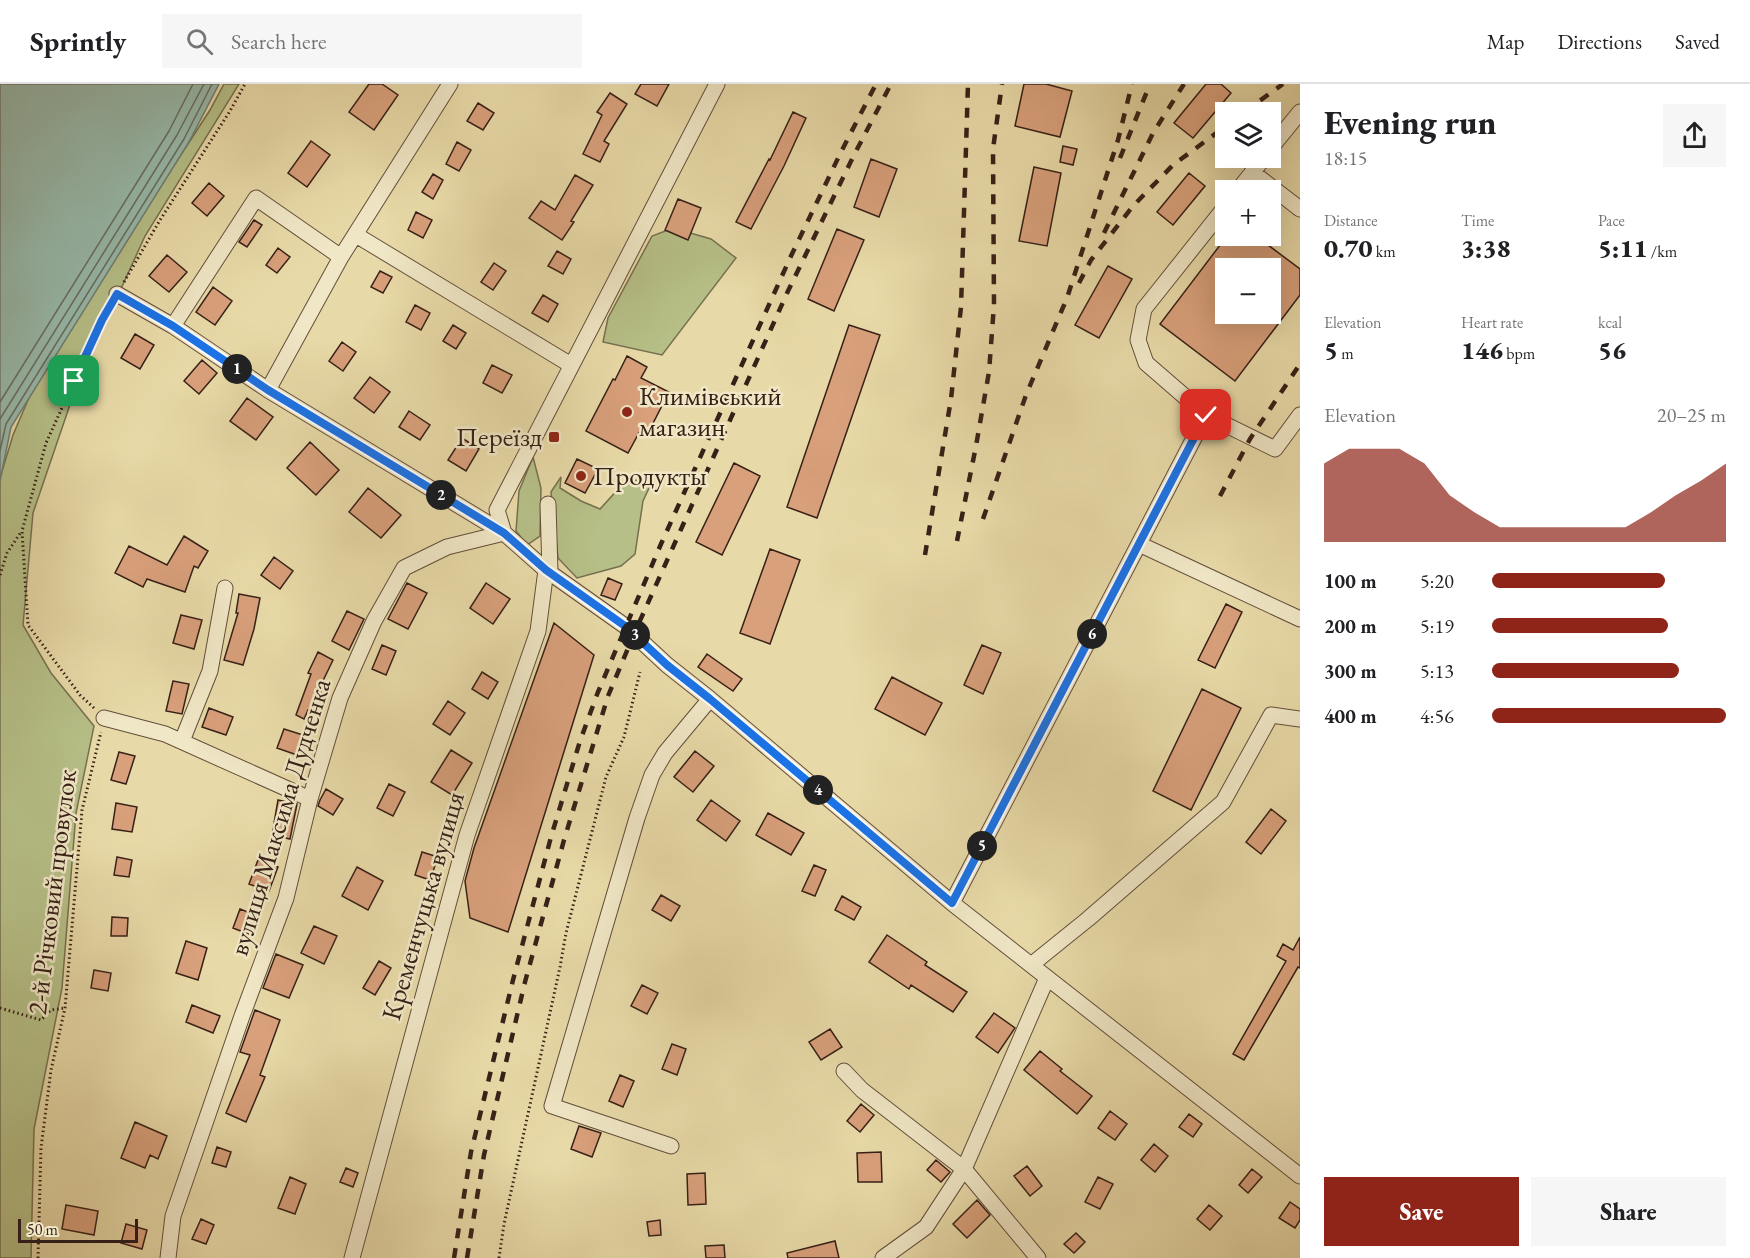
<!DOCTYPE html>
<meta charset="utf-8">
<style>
:root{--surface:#fff;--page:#f6f6f6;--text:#202124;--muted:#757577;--line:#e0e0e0;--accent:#8f2418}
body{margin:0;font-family:"EB Garamond",serif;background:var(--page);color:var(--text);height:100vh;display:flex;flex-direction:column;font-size:22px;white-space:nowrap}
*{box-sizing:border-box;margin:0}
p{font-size:20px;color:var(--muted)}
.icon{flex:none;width:33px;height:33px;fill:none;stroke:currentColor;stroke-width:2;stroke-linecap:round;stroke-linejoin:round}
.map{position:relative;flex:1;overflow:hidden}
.side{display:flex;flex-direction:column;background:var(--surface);width:450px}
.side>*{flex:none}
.controls{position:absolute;left:1215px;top:18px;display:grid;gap:12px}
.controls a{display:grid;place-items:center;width:66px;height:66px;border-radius:0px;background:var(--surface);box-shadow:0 6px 24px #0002;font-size:30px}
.scale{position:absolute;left:18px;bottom:15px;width:120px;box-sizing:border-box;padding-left:6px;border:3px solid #372017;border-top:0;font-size:16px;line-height:21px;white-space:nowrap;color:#372017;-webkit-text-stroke:4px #f0e7c6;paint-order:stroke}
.pin{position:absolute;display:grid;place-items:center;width:51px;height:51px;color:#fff;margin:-26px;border-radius:12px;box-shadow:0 3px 9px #0006}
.km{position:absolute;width:30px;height:30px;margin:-15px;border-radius:50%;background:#222;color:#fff;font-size:16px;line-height:30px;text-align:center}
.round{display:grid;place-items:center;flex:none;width:63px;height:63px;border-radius:0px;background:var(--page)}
.overview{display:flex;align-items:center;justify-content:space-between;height:102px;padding:0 24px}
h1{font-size:33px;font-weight:800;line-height:45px}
.metrics{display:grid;grid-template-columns:repeat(3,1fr);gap:9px;height:102px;padding:6px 24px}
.metrics div{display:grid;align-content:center}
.metrics b{font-size:26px;font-weight:800}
.metrics small{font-size:16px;font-weight:400}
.metrics p{font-size:16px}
.chart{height:168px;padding:12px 24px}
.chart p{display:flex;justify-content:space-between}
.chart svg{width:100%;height:108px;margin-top:6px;fill:var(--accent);opacity:.7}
.cta{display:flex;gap:12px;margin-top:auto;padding:12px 24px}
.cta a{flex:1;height:69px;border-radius:0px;background:var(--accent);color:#fff;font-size:24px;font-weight:800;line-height:69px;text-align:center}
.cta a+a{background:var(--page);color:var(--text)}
ul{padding:0 24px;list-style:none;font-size:20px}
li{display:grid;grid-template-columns:96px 72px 1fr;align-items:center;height:45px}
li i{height:15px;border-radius:8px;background:var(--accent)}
header{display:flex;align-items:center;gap:36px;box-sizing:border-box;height:84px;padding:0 30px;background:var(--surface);border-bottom:2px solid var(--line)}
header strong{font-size:28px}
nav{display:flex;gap:33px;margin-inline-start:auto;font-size:21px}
.search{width:420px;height:54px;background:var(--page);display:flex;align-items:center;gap:15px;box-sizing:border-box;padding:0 21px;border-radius:0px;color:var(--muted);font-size:22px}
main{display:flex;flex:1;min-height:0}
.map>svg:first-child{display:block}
.green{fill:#b6bf87;stroke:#76704f;stroke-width:1.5}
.water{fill:#97baac;stroke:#717c70;stroke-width:1.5}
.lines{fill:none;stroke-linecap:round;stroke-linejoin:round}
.shore{stroke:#676d62;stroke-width:1.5}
.building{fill:#d8a07b;stroke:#372017;stroke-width:1.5;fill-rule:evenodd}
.minor-casing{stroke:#634e3b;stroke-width:17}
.path{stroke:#372017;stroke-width:3;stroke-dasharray:1.5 3;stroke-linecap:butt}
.minor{stroke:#f0e7c6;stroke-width:15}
.rail{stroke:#372017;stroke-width:4.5;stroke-dasharray:10 10;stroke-linecap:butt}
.route-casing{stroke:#fff;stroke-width:12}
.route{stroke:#1a73e8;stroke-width:8}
.poi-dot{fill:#8f2418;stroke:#f0e7c6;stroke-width:2}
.labels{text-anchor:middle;stroke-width:5;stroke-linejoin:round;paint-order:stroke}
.poi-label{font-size:27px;fill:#372017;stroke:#f0e7c6;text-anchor:start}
.street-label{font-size:27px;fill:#372017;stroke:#f0e7c6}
</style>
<header>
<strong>Sprintly</strong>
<div class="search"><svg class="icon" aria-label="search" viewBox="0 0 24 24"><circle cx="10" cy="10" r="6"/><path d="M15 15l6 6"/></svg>Search here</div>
<nav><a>Map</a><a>Directions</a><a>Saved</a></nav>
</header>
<main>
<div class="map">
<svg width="1300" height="1174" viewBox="0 0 1300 1174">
<rect width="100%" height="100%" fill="#e8daa8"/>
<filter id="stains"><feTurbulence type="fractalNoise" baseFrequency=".00333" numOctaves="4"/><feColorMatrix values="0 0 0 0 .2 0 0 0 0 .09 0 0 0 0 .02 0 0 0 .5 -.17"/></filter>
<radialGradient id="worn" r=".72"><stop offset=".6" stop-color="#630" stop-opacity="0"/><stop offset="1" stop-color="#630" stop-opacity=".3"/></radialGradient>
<!-- green -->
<path class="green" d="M224 0H239L145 152 75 306 33 429 23 541 51 589 94 642 76 729 62 904 34 1045 31 1174H0V394L13 351 40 288 210 26Z
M673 144 711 155 736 174 662 271 603 258 608 234 652 152Z
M533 373 541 404 540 452 527 461 516 447 519 407Z
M656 389 643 417 635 470 621 482 577 494 558 474 551 408 561 393 560 404 581 417 600 425 621 402Z"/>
<!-- water -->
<path class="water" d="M0 0H219L189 58 11 343 0 397Z"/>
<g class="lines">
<!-- shore -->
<path class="shore" d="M0 318 169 47 193 0
M0 335 177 51 204 0
M0 367 6 340 184 55 212 0"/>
</g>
<!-- building -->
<path class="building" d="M369 0H382L398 11 374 46 349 28Z
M641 0H669L657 22 635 10Z
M1024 0H1046L1072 7 1060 53 1015 42Z
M1206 0H1221L1231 9 1193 54 1174 39Z
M610 9 627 20 604 57 609 60 600 78 583 70 602 31 597 28Z
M478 19 494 29 483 46 467 37Z
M793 28 806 34 784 82 751 145 736 138 769 75 770 76Z
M311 57 330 71 307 103 288 89Z
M457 58 471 66 459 87 446 80Z
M1063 62 1077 65 1073 81 1060 78Z
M871 75 897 85 879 133 854 123Z
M1034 83 1061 89 1047 162 1019 157Z
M1189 89 1205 102 1173 141 1157 128Z
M433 90 443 96 433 115 422 108Z
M575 91 593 101 571 137 574 138 562 156 529 134 541 117 555 126Z
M209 99 224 112 207 132 192 119Z
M678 115 701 124 688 156 665 146Z
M416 128 432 136 423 154 408 146Z
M254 136 262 141 247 163 239 158Z
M837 145 864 156 834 227 808 215Z
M1227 152H1256L1300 185V211L1235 297 1160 240ZM1226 184H1270V230H1226Z
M278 164 290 173 277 189 266 181Z
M557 167 571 175 563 190 548 182Z
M167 171 187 188 169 208 149 192Z
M494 179 506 187 493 206 481 198Z
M1108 182 1132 195 1099 254 1075 241Z
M380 187 392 193 383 209 371 203Z
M213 203 232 217 215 241 196 228Z
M543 211 558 220 548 238 532 229Z
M415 221 430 229 421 246 406 238Z
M453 241 466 249 456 265 443 257Z
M849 241 880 251 817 434 787 423Z
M135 250 154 261 140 285 121 274Z
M342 258 356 268 343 287 329 277Z
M627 272 647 283 641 294 669 308 647 351 640 347 628 369 586 347 613 295 615 296Z
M202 276 217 289 199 310 184 297Z
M492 281 512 291 502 309 483 299Z
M370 293 390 308 374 329 354 314Z
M247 314 273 333 256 356 230 337Z
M409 327 430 341 420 356 399 343Z
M462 354 479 365 466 387 448 376Z
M310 358 339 386 316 411 287 384Z
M577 375 598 385 585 409 565 399Z
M734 379 760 392 722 471 696 458Z
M368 404 401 431 381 454 349 428Z
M184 452 208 467 198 484 194 482 185 508 147 495 143 503 115 489 129 462 167 481Z
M770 465 800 476 770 560 740 549Z
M274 473 293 487 280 505 261 491Z
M608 494 622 500 615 516 601 511Z
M407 499 427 509 408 545 388 535Z
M486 499 510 515 493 540 470 524Z
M239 510 260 514 254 545 243 581 224 576 238 529H236Z
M1226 520 1242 528 1215 584 1198 576Z
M347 527 364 535 349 566 332 557Z
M181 531 202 536 194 565 173 559Z
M554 539 594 571 508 848 470 834 465 797 474 764Z
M382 561 396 567 386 591 372 585Z
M982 561 1001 569 983 610 964 601Z
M318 568 333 576 318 607 321 608 314 628 308 626 304 635 296 631 311 590 308 589Z
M707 570 742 595 733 607 698 583Z
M482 588 498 598 488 615 472 605Z
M892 593 942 619 925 651 875 625Z
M173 597 189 600 182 630 166 627Z
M1202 605 1241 624 1191 726 1153 707Z
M448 617 465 629 450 651 433 640Z
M209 624 233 633 226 651 202 643Z
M284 645 303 651 297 671 277 664Z
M451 666 472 679 452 711 431 698Z
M695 667 714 682 693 708 674 693Z
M119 668 135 672 126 700 111 696Z
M389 700 405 708 393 732 377 724Z
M326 705 343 715 333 731 318 722 320 716Z
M278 716 297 720 290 755 272 751Z
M711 716 740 737 726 757 697 736Z
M116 719 137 723 132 748 112 745Z
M1271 725 1286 737 1261 770 1246 758Z
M768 729 804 749 791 771 756 751Z
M422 768 438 773 430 796 415 791Z
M117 773 132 776 129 793 114 791Z
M258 776 278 783 269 807 249 800Z
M814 781 826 786 815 812 802 807Z
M357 783 383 797 368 826 342 812Z
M661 811 680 822 671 837 652 826Z
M842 812 861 823 854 836 835 826Z
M240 825 258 832 251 851 233 844Z
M112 833 128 834 127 852H111Z
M314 842 337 852 324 880 301 869Z
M887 851 927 878 925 881 967 908 953 928 911 901 909 905 869 878Z
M1300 853V884L1298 883 1244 976 1233 970 1286 877 1277 872 1283 860 1293 866Z
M186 857 207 864 198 896 176 889Z
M276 870 303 881 289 914 263 904Z
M379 877 391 884 375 911 363 904Z
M94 886 111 889 108 907 91 904Z
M642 901 658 909 647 930 631 922Z
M192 921 220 932 213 949 186 938Z
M255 926 280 936 260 991 265 993 246 1038 226 1029 250 971 240 968Z
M994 929 1015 944 998 969 976 953Z
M830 945 842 963 821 976 809 958Z
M672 960 686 965 677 991 662 985Z
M1040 967 1062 985 1060 987 1092 1012 1077 1030 1024 986Z
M620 991 634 997 623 1023 609 1017Z
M861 1020 874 1031 860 1048 847 1037Z
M1110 1027 1127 1040 1115 1056 1098 1044Z
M1189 1030 1202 1040 1193 1053 1179 1043Z
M135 1038 167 1052 158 1075 150 1071 145 1084 121 1074Z
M579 1042 601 1049 592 1073 571 1065Z
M1154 1060 1168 1072 1155 1088 1141 1076Z
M217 1063 231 1068 226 1083 212 1079Z
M881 1068 882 1098H858L857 1069Z
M936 1076 950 1088 941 1098 927 1086Z
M1027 1082 1042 1102 1030 1112 1014 1092Z
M346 1084 358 1089 353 1103 340 1098Z
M1252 1085 1262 1093 1248 1109 1239 1101Z
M705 1089 706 1120 688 1121 687 1090Z
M290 1093 306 1100 295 1130 278 1124Z
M1098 1093 1113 1100 1100 1125 1085 1118Z
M977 1116 990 1131 967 1154 953 1140Z
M1290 1118 1300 1125V1136L1295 1144 1279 1134Z
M66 1121 98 1127 94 1151 62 1145Z
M1209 1121 1222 1132 1210 1146 1197 1135Z
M201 1135 214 1141 206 1160 192 1155Z
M660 1136 661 1151 649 1152 647 1138Z
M126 1140 147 1146 142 1165 121 1159Z
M1076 1149 1085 1158 1074 1169 1064 1160Z
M835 1157 839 1174H788L787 1169Z
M724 1161 725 1174H706L705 1162Z"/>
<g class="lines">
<!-- minor casing -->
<g class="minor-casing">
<path id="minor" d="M717 0 497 426 504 449 546 486 625 542 667 581 710 615 952 819 1300 1092
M1270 65 1300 28
M1252 88 1300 125
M1238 106 1264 74
M356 151 571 281
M117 210 173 242 268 306 504 449
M173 242 256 114 341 173
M268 306 341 173 450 0
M1206 331 1275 365 1300 331
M548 420 550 488
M1139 460 1300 535
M104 634 165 650 310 715
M182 657 210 587 225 504
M952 819 1206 331 1146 279 1138 256 1144 225 1226 122
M1031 881 1088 835 1223 718 1271 631 1300 635
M844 987 862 1006 964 1085 1038 1174
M671 1062 552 1022 637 734 652 691 665 669 710 615
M168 1174 173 1132 242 932 286 814 310 715 340 614 374 537 404 484 447 463 504 449
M352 1174 467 751 538 547 546 486
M883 1174 926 1143 964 1085 1047 894"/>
</g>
<!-- path -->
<path class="path" d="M124 198 160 136 230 27 245 0
M0 491 7 469 21 448
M94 624 80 611 28 541 22 447 46 359 102 236 110 222
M0 924 41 936 51 926 65 924
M38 1174 41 1064 51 986 65 924 82 726 101 648
M499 1174 504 1140 560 883 566 849 606 693 624 653 640 588"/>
<!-- minor -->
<use href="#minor" class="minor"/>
<!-- rail -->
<path class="rail" d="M1244 28 1283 0
M1120 74 1150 0
M1104 149 1153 49 1184 0
M1079 199 1091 176 1133 122 1173 81 1226 42
M1220 412 1250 355 1300 280
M983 435 1026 311 1067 214 1118 56 1132 0
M957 457 976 362 989 288 994 221 993 65 1002 0
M925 471 951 315 961 223 968 0
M454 1174 471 1068 513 896 551 753 580 657 598 608 661 460 791 172 841 68 876 0
M467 1174 484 1071 525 898 564 756 608 612 634 550 788 207 853 73 891 0"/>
</g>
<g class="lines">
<!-- route casing -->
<g class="route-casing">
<path id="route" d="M74 297 102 236 117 210 173 242 268 306 504 449 546 486 625 542 667 581 710 615 952 819 1206 331"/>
</g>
<!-- route -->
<use href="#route" class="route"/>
</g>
<!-- markers -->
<g class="poi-dot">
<circle cx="627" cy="328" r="6"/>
<rect x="548" y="347" width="12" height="12" rx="3"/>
<circle cx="581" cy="392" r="6"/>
</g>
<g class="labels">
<!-- poi labels -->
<g class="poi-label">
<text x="639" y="321">Климівський<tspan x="639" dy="31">магазин</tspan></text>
<text x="542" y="362" text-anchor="end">Переїзд</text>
<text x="593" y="401">Продукты</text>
</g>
<!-- street labels -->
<g class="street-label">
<text transform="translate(280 733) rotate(-73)" y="9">вулиця Максима Дудченка</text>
<text transform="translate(52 808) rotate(-83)" y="9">2-й Річковий провулок</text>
<text transform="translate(423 822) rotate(-74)" y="9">Кременчуцька вулиця</text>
</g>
</g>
<rect width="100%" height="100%" filter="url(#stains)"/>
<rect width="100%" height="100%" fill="url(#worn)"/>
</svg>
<div class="controls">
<a><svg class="icon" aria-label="layers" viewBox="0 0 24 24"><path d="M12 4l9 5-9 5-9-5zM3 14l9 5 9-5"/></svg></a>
<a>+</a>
<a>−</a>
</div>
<div class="scale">50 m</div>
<div class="pin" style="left:74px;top:297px;background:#1e9e55"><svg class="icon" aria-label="arrive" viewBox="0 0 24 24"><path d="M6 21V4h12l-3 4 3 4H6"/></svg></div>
<div class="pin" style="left:1206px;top:331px;background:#d93025"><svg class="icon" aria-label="check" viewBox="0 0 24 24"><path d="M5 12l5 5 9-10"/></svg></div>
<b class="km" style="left:237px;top:285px">1</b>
<b class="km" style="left:441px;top:411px">2</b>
<b class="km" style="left:635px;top:551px">3</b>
<b class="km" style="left:818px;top:706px">4</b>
<b class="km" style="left:982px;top:762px">5</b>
<b class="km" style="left:1092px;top:550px">6</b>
</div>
<section class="side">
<div class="overview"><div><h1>Evening run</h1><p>18:15</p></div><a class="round"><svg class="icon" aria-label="share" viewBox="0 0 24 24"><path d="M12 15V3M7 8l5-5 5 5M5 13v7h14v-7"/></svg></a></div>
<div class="metrics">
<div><p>Distance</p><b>0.70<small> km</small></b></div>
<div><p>Time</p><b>3:38</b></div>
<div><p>Pace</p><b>5:11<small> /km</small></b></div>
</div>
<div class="metrics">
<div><p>Elevation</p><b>5<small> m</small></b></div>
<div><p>Heart rate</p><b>146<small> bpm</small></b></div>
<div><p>kcal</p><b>56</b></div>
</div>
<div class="chart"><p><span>Elevation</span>20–25 m</p>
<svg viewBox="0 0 160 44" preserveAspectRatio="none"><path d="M0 44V12L10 6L20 6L30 6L40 12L50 25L60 32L70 38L80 38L90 38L100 38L110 38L120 38L130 32L140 25L150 19L160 12V44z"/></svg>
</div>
<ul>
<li><b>100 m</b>5:20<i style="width:74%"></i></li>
<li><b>200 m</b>5:19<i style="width:75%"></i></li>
<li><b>300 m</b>5:13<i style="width:80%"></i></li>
<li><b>400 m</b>4:56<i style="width:100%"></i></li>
</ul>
<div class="cta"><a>Save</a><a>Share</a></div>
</section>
</main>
